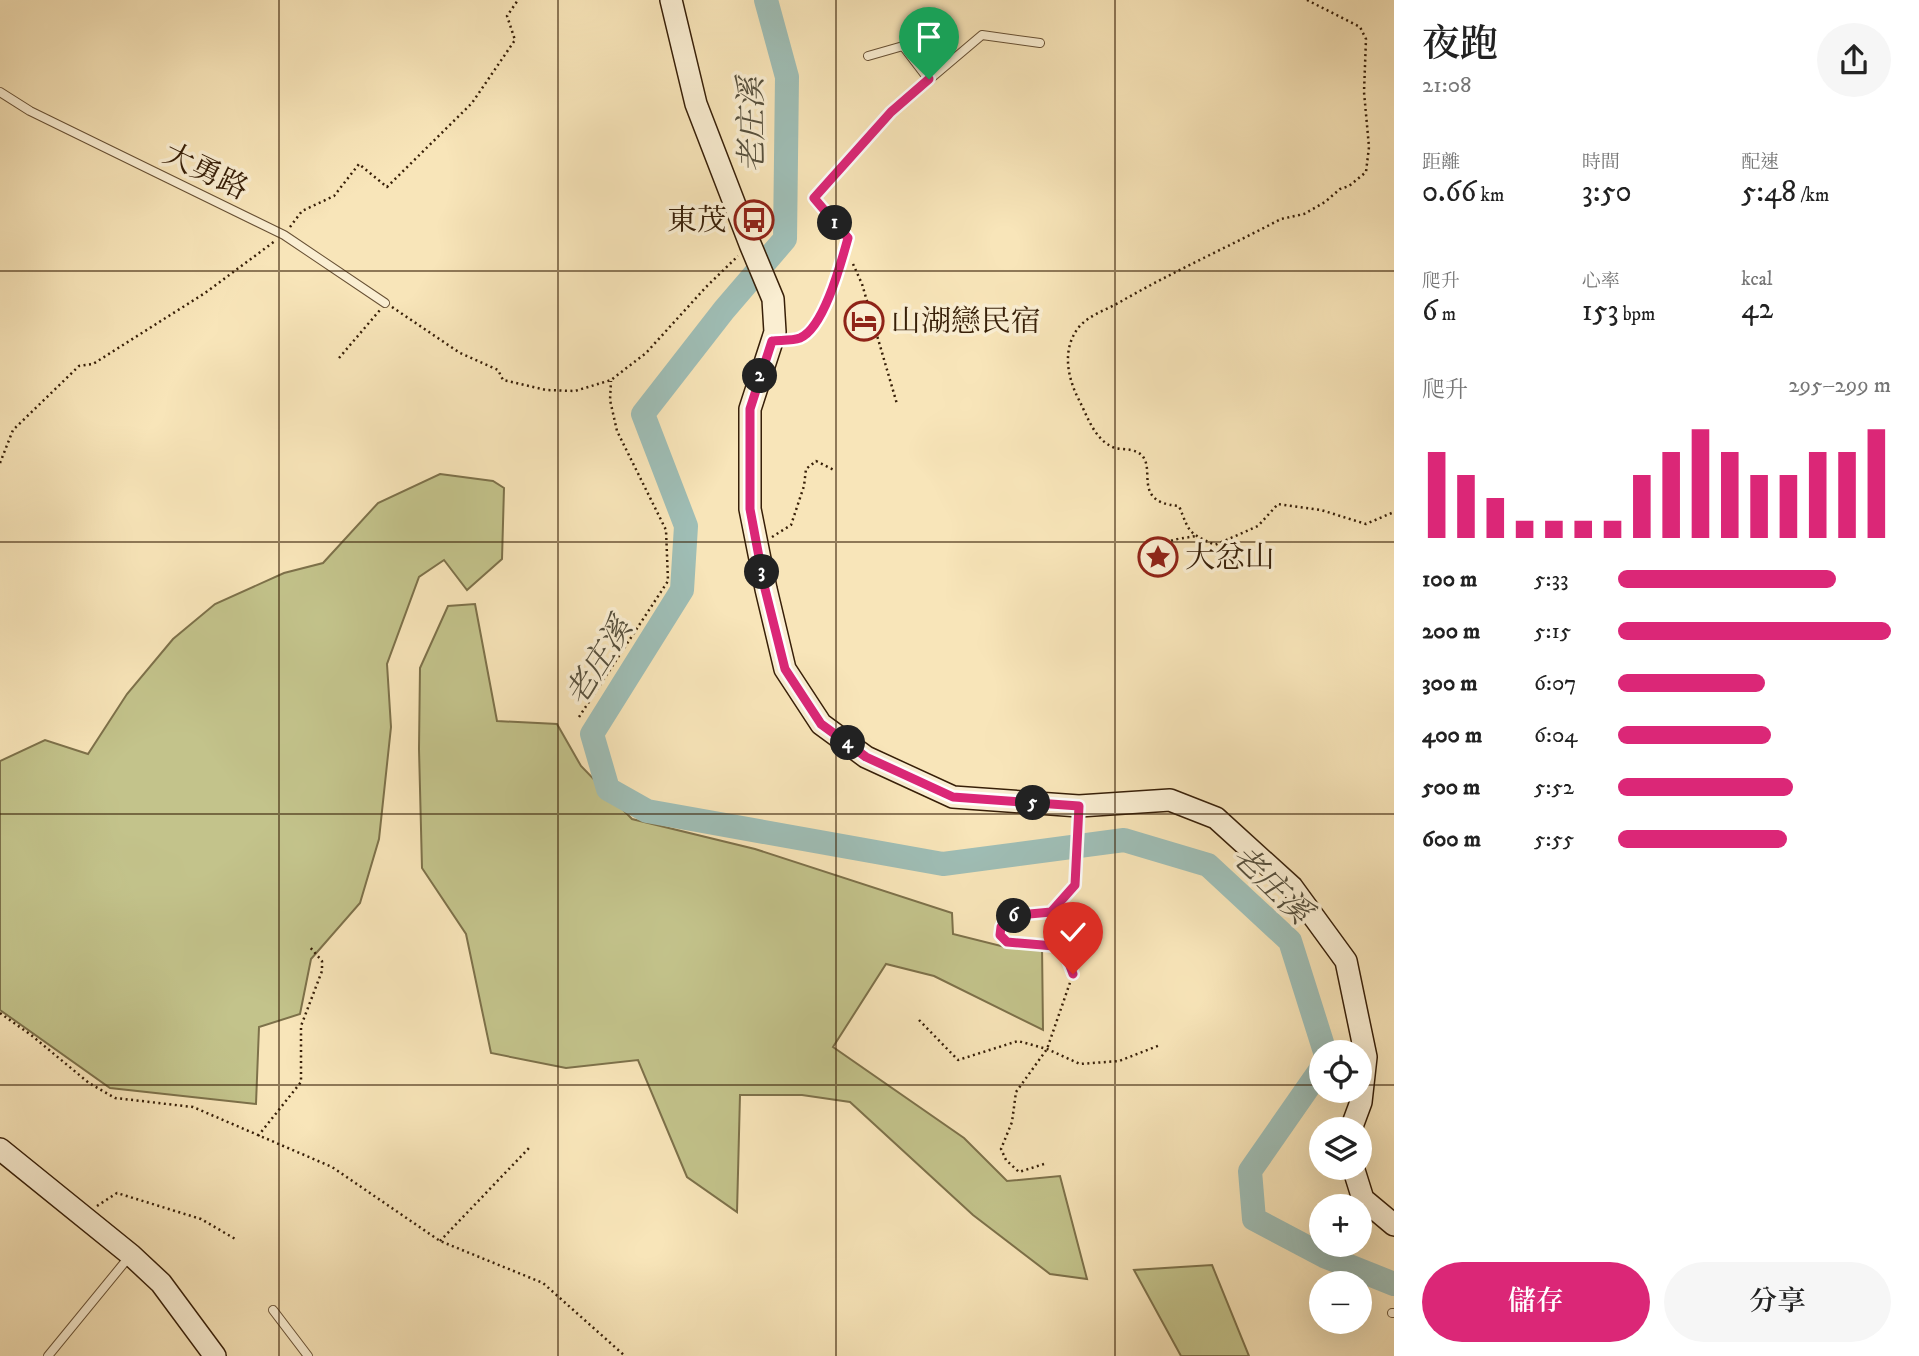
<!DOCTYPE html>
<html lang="zh-TW">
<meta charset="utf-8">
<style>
:root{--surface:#fff;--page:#f6f6f6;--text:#222;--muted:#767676;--accent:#db2777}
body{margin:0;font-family:"IM FELL DW Pica","Noto Serif TC",serif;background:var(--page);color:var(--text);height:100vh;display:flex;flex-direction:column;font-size:26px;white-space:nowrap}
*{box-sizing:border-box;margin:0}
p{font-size:23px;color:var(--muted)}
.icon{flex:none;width:38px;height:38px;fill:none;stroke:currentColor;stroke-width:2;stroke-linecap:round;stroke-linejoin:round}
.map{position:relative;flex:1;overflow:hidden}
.sheet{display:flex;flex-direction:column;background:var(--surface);width:525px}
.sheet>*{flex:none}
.buttons{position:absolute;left:1309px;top:1040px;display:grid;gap:14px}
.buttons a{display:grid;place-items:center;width:63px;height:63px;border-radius:50%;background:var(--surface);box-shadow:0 7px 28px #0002;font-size:35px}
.pin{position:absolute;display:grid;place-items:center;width:60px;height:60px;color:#fff;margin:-72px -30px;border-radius:50% 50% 50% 0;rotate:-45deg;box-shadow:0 0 7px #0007}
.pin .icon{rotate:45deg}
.km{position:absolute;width:35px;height:35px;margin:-18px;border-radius:50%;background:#222;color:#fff;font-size:19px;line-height:35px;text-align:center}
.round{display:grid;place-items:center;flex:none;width:74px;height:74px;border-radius:37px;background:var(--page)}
.head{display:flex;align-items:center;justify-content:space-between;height:119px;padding:0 28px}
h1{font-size:38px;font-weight:600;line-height:52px}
.stats{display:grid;grid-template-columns:repeat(3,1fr);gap:10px;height:119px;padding:7px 28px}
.stats div{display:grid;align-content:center}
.stats b{font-size:30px;font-weight:600}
.stats small{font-size:19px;font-weight:400}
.stats p{font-size:19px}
.chart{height:196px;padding:14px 28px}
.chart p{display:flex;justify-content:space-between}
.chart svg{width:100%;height:126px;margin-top:7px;stroke:var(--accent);stroke-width:6}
.primary-button{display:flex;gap:14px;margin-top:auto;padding:14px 28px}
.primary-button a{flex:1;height:80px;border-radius:42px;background:var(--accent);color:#fff;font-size:28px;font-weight:600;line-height:80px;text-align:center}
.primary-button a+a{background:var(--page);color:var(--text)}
ul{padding:0 28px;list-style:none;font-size:23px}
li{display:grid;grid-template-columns:112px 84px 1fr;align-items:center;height:52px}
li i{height:18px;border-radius:9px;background:var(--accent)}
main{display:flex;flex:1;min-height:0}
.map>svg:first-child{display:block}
.green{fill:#c3c38b;stroke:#7d714a;stroke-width:2}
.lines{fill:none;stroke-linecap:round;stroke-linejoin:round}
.river{stroke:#9fbeb6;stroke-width:24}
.lane-casing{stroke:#675034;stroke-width:10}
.secondary-casing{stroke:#371f08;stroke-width:24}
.path{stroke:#371f08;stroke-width:2.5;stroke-dasharray:2 3.5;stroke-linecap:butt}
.lane{stroke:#faeed2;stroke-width:8}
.secondary{stroke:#faeed2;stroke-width:21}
.route-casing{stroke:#fff;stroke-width:14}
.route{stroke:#db2777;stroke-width:9}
.grid{fill:none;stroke:#371f08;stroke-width:2;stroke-opacity:0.55}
.labels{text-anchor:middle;stroke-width:7;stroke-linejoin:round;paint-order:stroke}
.street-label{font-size:30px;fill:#371f08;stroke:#faeed2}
.poi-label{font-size:30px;fill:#371f08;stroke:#faeed2;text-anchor:start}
.water-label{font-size:32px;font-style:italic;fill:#564f3c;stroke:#faeed2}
</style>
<main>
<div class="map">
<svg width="1394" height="1356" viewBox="0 0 1394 1356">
<rect width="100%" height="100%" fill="#f8e5b9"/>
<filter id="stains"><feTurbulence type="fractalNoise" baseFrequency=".00286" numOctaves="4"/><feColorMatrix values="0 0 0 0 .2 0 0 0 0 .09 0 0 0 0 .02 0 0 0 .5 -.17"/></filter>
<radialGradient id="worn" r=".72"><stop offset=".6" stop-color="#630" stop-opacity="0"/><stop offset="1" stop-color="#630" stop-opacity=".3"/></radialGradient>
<!-- green -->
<path class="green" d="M440 474 493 481 504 488 502 559 467 590 444 560 419 577 387 664 391 727 379 839 360 903 311 959 300 1014 259 1027 256 1104 110 1088 0 1010V761L45 740 88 754 127 694 173 639 215 604 284 573 323 563 378 503Z
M475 604 497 721 557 724 581 766 632 819 755 849 952 913 953 934 1005 947 1042 945 1043 1030 934 976 886 964 833 1047 964 1138 1007 1181 1060 1176 1087 1279 1050 1274 973 1215 850 1102 802 1095H740L737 1212 687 1177 638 1060 566 1068 491 1053 466 934 422 868 419 749 420 668 448 606Z
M1212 1265 1249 1356H1181L1134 1270Z"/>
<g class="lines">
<!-- river -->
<path class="river" d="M766 0 787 77 785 239 724 310 643 414 686 526 682 590 592 734 608 789 647 811 943 864 1124 840 1208 865 1290 941 1325 1052
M1321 1069 1250 1171 1254 1219 1324 1256 1394 1284"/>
<!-- lane casing -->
<g class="lane-casing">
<path id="lane" d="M868 56 903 46 929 80
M0 92 30 111 284 235 385 303
M776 341 801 337 819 320 840 266 848 238 814 198 891 112 982 35 1040 43
M273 1310 308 1356
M1392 1313H1394
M48 1356 129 1257"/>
</g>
<!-- secondary casing -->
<g class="secondary-casing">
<path id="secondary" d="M671 0 696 104 750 244 773 299 775 332 750 409V509L766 589 785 669 821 724 866 757 953 797 1079 806 1170 800 1216 818 1292 887 1346 961 1366 1057 1361 1102 1351 1129
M0 1149 131 1255 161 1283 215 1356
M1353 1167 1363 1199 1394 1225"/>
</g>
<!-- path -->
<path class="path" d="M1307 0 1360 27 1366 39 1364 92 1369 147 1366 172 1349 186 1340 189 1325 202 1304 214 1281 219C1228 247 1172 272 1120 302 1106 310 1089 315 1079 327 1062 348 1067 376 1078 398 1088 417 1094 440 1115 448 1120 449 1126 449 1131 450 1166 458 1124 502 1179 506 1190 533 1187 532 1215 545L1258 526 1278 504 1321 510 1366 524 1394 512
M290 227 302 211 334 196 359 164 387 187 472 103 515 40 507 16 518 0
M853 264 862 284 897 404
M392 307 460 353 498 370 503 380 546 390 575 391 611 380 646 353 706 287 738 256
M339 358 380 310
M0 463 13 430 79 366 93 364 205 293 275 241
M772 537 791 525 804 486 806 469 816 461 834 470
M1153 560C1162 538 1174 540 1196 536
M579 717 668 581 666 530 617 431 610 400 611 381
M0 1013 31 1035 89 1083 115 1098 193 1107 332 1167 440 1241 543 1283 625 1356
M919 1020 958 1060 1018 1041 1047 1049 1080 1064 1119 1061 1160 1045
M258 1136 301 1082V1026L322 971V961L309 946
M1044 1164 1019 1172 1006 1160 1001 1149 1012 1122 1016 1092 1047 1049 1073 974 1064 950 1054 946 1007 942 1000 935 1001 927 1007 916 1051 912 1075 885 1078 824
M97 1206 117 1193 201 1219 237 1240
M440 1241 529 1148"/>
<!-- lane -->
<use href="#lane" class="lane"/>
<!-- secondary -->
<use href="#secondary" class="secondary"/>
</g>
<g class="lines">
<!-- route casing -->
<g class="route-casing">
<path id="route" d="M929 79 891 112 814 198 848 238C841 263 824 328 800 338 792 341 780 340 772 341L750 409V509L765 589 785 669 821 724 866 757 953 797 1079 806 1075 885 1051 912 1007 916 1001 927 1000 935 1007 942 1054 946 1064 950 1073 974"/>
</g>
<!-- route -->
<use href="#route" class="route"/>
</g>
<!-- grid -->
<path class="grid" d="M279 0V1356M558 0V1356M836 0V1356M1115 0V1356M0 271H1394M0 542H1394M0 814H1394M0 1085H1321M1360 1085H1394"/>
<!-- icons -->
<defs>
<g id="bus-ring" transform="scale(2.0125)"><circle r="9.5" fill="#faeed2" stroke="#8f2418" stroke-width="1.5"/><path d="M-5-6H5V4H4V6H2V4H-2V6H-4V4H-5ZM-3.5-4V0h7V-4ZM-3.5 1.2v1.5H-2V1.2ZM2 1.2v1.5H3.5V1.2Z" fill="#8f2418"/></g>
<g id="hotel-ring" transform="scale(2.0125)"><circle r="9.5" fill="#faeed2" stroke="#8f2418" stroke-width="1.5"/><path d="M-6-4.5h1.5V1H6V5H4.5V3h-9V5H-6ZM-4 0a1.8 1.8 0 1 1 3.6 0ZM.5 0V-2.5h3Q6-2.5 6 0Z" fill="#8f2418"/></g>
<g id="sight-ring" transform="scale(2.0125)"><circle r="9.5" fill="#faeed2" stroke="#8f2418" stroke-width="1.5"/><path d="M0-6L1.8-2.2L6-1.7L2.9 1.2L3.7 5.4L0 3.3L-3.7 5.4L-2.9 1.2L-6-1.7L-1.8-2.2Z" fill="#8f2418"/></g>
</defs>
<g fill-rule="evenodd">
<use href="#bus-ring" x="754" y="220"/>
<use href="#hotel-ring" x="864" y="321"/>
<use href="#sight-ring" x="1158" y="557"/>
</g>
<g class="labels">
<!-- street labels -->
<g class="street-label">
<text transform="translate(206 171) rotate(26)" y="10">大勇路</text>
</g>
<!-- poi labels -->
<g class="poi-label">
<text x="727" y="230" text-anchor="end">東茂</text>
<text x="891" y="331">山湖戀民宿</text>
<text x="1185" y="567">大忿山</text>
</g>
<!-- water labels -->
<g class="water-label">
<text transform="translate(751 125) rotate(-91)" y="11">老庄溪</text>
<text transform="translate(598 661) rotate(-58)" y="11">老庄溪</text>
<text transform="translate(1272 884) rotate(44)" y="11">老庄溪</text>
</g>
</g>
<rect width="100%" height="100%" filter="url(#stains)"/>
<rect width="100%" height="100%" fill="url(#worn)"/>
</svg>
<div class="buttons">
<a><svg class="icon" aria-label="locate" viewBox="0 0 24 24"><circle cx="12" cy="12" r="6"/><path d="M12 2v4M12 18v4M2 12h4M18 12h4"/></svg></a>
<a><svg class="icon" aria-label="layers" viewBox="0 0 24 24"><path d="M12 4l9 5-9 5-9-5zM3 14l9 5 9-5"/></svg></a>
<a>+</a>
<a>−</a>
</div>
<div class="pin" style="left:929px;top:79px;background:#1e9e55"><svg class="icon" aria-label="arrive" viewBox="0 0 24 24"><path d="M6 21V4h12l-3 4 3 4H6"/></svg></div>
<div class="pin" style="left:1073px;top:974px;background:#d93025"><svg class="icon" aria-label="check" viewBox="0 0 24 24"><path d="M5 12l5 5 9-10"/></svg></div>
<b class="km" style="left:835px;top:223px">1</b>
<b class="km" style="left:760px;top:376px">2</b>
<b class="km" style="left:762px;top:572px">3</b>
<b class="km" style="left:848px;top:743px">4</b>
<b class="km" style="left:1033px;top:803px">5</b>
<b class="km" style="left:1014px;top:916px">6</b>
</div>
<section class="sheet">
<div class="head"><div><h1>夜跑</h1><p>21:08</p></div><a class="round"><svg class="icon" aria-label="share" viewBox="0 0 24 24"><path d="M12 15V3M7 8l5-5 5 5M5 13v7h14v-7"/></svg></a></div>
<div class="stats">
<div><p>距離</p><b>0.66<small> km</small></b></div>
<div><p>時間</p><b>3:50</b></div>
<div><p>配速</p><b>5:48<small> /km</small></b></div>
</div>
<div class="stats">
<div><p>爬升</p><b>6<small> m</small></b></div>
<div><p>心率</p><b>153<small> bpm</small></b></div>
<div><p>kcal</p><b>42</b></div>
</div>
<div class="chart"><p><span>爬升</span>295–299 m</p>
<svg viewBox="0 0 160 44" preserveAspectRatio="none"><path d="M5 44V14M15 44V22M25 44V30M35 44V38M45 44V38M55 44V38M65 44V38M75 44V22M85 44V14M95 44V6M105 44V14M115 44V22M125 44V22M135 44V14M145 44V14M155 44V6"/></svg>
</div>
<ul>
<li><b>100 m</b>5:33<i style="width:80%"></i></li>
<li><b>200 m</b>5:15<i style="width:100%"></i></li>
<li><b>300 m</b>6:07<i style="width:54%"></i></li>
<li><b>400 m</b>6:04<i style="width:56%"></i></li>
<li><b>500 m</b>5:52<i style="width:64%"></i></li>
<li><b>600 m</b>5:55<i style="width:62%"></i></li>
</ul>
<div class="primary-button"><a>儲存</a><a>分享</a></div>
</section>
</main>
